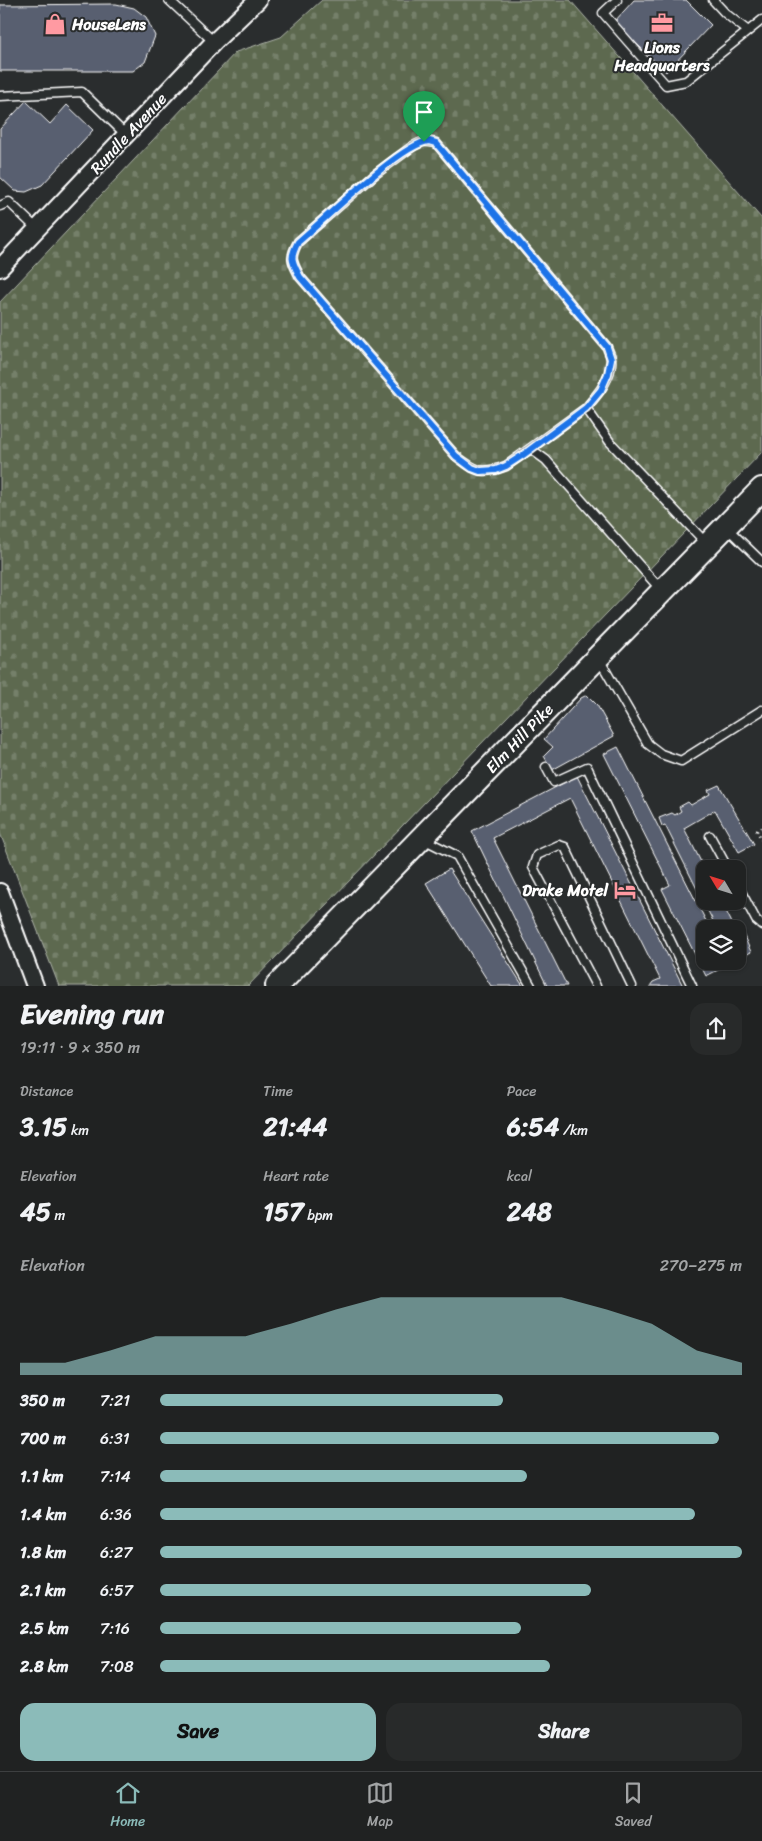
<!DOCTYPE html>
<meta charset="utf-8">
<style>
:root{--surface:#202222;--page:#282a2a;--text:#f1f3f6;--muted:#a2a4a5;--line:#3d3f40;--accent:#8bbbb9}
body{margin:0;font-family:Sriracha,sans-serif;background:var(--page);color:var(--text);height:100vh;display:flex;flex-direction:column;font-size:19px;white-space:nowrap}
*{box-sizing:border-box;margin:0}
p{font-size:16px;color:var(--muted)}
.icon{flex:none;width:28px;height:28px;fill:none;stroke:currentColor;stroke-width:2;stroke-linecap:round;stroke-linejoin:round}
.map{position:relative;height:986px;overflow:hidden}
.panel{display:flex;flex-direction:column;background:var(--surface);flex:1}
.panel>*{flex:none}
.needle{width:32px;rotate:308deg}
.controls{position:absolute;left:696px;top:860px;display:grid;gap:10px}
.controls a{display:grid;place-items:center;width:50px;height:50px;border-radius:10px;background:var(--surface);box-shadow:0 1px 4px #0004,0 0 0 1px var(--line);font-size:25px}
.pin{position:absolute;display:grid;place-items:center;width:42px;height:42px;color:#fff;margin:-51px -21px;border-radius:50% 50% 50% 0;rotate:-45deg;box-shadow:0 0 5px #0007}
.pin .icon{rotate:45deg}
.round{display:grid;place-items:center;flex:none;width:52px;height:52px;border-radius:15px;background:var(--page)}
.head{display:flex;align-items:center;justify-content:space-between;height:85px;padding:0 20px}
h1{font-size:28px;font-weight:800;line-height:38px}
.stats{display:grid;grid-template-columns:repeat(3,1fr);gap:8px;height:85px;padding:5px 20px}
.stats div{display:grid;align-content:center}
.stats b{font-size:25px;font-weight:800}
.stats small{font-size:14px;font-weight:400}
.stats p{font-size:14px}
.chart{height:140px;padding:10px 20px}
.chart p{display:flex;justify-content:space-between}
.chart svg{width:100%;height:90px;margin-top:5px;fill:var(--accent);opacity:.7}
.button{display:flex;gap:10px;margin-top:auto;padding:10px 20px}
.button a{flex:1;height:58px;border-radius:15px;background:var(--accent);color:#111;font-size:20px;font-weight:800;line-height:58px;text-align:center}
.button a+a{background:var(--page);color:var(--text)}
ul{padding:0 20px;list-style:none;font-size:16px}
li{display:grid;grid-template-columns:80px 60px 1fr;align-items:center;height:38px}
li i{height:12px;border-radius:6px;background:var(--accent)}
.dock{display:flex;justify-content:space-around;align-items:center;height:70px;border-top:1px solid var(--line);background:var(--surface);font-size:14px;color:var(--muted)}
.dock a{display:grid;justify-items:center;gap:2px}
.dock .selected{color:var(--accent)}
.map>svg:first-child{display:block}
.cemetery{fill:url(#cemetery-stones);stroke:#aeb4a8}
.building{fill:#595f70;stroke:#fff}
.lines{fill:none;stroke-linecap:round;stroke-linejoin:round}
.lane-casing{stroke:#fff;stroke-width:11}
.street-casing{stroke:#fff;stroke-width:20}
.secondary-casing{stroke:#fff;stroke-width:26}
.path{stroke:#fff;stroke-width:3;stroke-dasharray:1 4;stroke-linecap:butt}
.lane{stroke:#2a2d2e;stroke-width:8}
.street{stroke:#2a2d2e;stroke-width:16}
.secondary{stroke:#2a2d2e;stroke-width:22}
.route-casing{stroke:#fff;stroke-width:10}
.route{stroke:#1a73e8;stroke-width:6}
.labels{text-anchor:middle;stroke-width:4;stroke-linejoin:round;paint-order:stroke}
.poi-label{font-size:16px;font-weight:bold;fill:#fff;stroke:#2a2d2e;text-anchor:start}
.street-label{font-size:16px;fill:#fff;stroke:#2a2d2e}
</style>
<div class="map">
<svg width="762" height="986" viewBox="0 0 762 986">
<defs>
<pattern id="cemetery-stones" width="16" height="16" patternUnits="userSpaceOnUse" patternTransform="scale(1.25)"><rect width="16" height="16" fill="#5d6950"/><path d="M2 7V4a2 2 0 0 1 4 0v3zM10 15v-3a2 2 0 0 1 4 0v3z" fill="#75806a"/></pattern>
</defs>
<rect width="100%" height="100%" fill="#2a2d2e"/>
<filter id="ink" filterUnits="userSpaceOnUse"><feTurbulence type="fractalNoise" baseFrequency=".02" numOctaves="2"/><feDisplacementMap in="SourceGraphic" scale="10" xChannelSelector="R" yChannelSelector="G"/><feConvolveMatrix kernelMatrix="1 2 1 2 8 2 1 2 1" color-interpolation-filters="sRGB"/></filter>
<g filter="url(#ink)">
<!-- cemetery -->
<path class="cemetery" d="M322 0H570L762 219V452L248 986H59L0 833V302L236 52 281 37Z"/>
<!-- building -->
<path class="building" d="M634 0H686L711 25 666 72 614 22Z
M116 4 134 8 146 17 155 36 145 62 133 71H0V5Z
M26 101 50 124 67 105 93 130 42 185 26 192 15 191 0 177V129Z
M587 695 597 705 614 736 552 770 544 756 553 747 544 739 581 698Z
M618 747 710 929H705V961H726L728 965 706 976 662 889 670 885 604 754Z
M577 776 683 986H650L653 982 660 979 570 798 493 838 567 986H547L472 831Z
M719 785 754 844 739 852 715 810 684 828 705 870V901H721L735 929H717L665 825 662 826 659 818 672 813 675 815 681 811 679 807 688 802 691 805 710 794 708 790Z
M449 869 523 986H491L426 883Z
M740 927 751 952 738 959 737 929Z"/>
<g class="lines">
<!-- lane casing -->
<g class="lane-casing">
<path id="lane" d="M169 0 214 42
M617 0 603 13 666 85 686 81 762 20
M713 0 725 13 748 31
M0 96 82 92 126 135
M0 206 9 202 37 229
M586 408 506 466C481 475 476 471 456 456L300 277C292 261 289 259 298 242L374 175 413 146 424 141 436 143 607 347C608 351 611 355 611 359 613 377 597 395 586 408L610 442 706 543
M531 449 546 460 662 591
M726 527 762 562
M599 659 648 744 661 754 681 761 762 710
M546 767 554 782 587 767 692 986
M710 836 728 869
M423 839 457 856 531 986
M738 886 756 920 762 925
M596 986 533 867 537 855 559 845 565 847 632 986"/>
</g>
<!-- street casing -->
<g class="street-casing">
<path id="street" d="M0 268 214 42 258 0
M0 892 35 986"/>
</g>
<!-- secondary casing -->
<g class="secondary-casing">
<path id="secondary" d="M277 986 762 489"/>
</g>
<!-- path -->
<path class="path" d="M762 828 757 831 762 840"/>
<!-- lane -->
<use href="#lane" class="lane"/>
<!-- street -->
<use href="#street" class="street"/>
<!-- secondary -->
<use href="#secondary" class="secondary"/>
</g>
</g>
<g class="lines" filter="url(#ink)">
<!-- route casing -->
<g class="route-casing">
<path id="route" d="M429 141 436 143 607 347 611 359 608 374 601 390 586 408 523 455 506 466 496 470 480 471 472 468 456 456 300 277C292 261 289 259 298 242 323 221 402 143 429 141Z"/>
</g>
<!-- route -->
<use href="#route" class="route"/>
</g>
<!-- icons -->
<defs>
<g id="office-bare" transform="scale(1.725)"><path d="M-6-3h4V-5.5h4V-3h4V5H-6ZM-1-4.5V-3h2v-1.5ZM-6 0V1H6V0Z" fill="#ff9aa2" stroke="#2a2d2e" stroke-width="2.5" paint-order="stroke"/></g>
<g id="shop-bare" transform="scale(1.725)"><path d="M-5-2.5h2.3a2.7 3.5 0 0 1 5.4 0H5L5.5 6h-11ZM-1.5-2.5h3a1.5 2.3 0 0 0-3 0Z" fill="#ff9aa2" stroke="#2a2d2e" stroke-width="2.5" paint-order="stroke"/></g>
<g id="hotel-bare" transform="scale(1.725)"><path d="M-6-4.5h1.5V1H6V5H4.5V3h-9V5H-6ZM-4 0a1.8 1.8 0 1 1 3.6 0ZM.5 0V-2.5h3Q6-2.5 6 0Z" fill="#ff9aa2" stroke="#2a2d2e" stroke-width="2.5" paint-order="stroke"/></g>
</defs>
<g fill-rule="evenodd">
<use href="#office-bare" x="662" y="23"/>
<use href="#shop-bare" x="55" y="24"/>
<use href="#hotel-bare" x="625" y="890"/>
</g>
<g class="labels">
<!-- poi labels -->
<g class="poi-label">
<text x="72" y="30">HouseLens</text>
<text x="662" y="53" text-anchor="middle">Lions<tspan x="662" dy="18">Headquarters</tspan></text>
<text x="608" y="896" text-anchor="end">Drake Motel</text>
</g>
<!-- street labels -->
<g class="street-label">
<text transform="translate(128 133) rotate(-47)" y="6">Rundle Avenue</text>
<text transform="translate(519 738) rotate(-46)" y="6">Elm Hill Pike</text>
</g>
</g>
</svg>
<div class="controls">
<a><svg class="needle" viewBox="-14 -14 28 28"><path d="M0-13l5 13h-10z" fill="#e53935"/><path d="M0 13l5-13h-10z" fill="#a2a4a5"/></svg></a>
<a><svg class="icon" aria-label="layers" viewBox="0 0 24 24"><path d="M12 4l9 5-9 5-9-5zM3 14l9 5 9-5"/></svg></a>
</div>
<div class="pin" style="left:424px;top:142px;background:#1e9e55"><svg class="icon" aria-label="arrive" viewBox="0 0 24 24"><path d="M6 21V4h12l-3 4 3 4H6"/></svg></div>
</div>
<section class="panel">
<div class="head"><div><h1>Evening run</h1><p>19:11 · 9 × 350 m</p></div><a class="round"><svg class="icon" aria-label="share" viewBox="0 0 24 24"><path d="M12 15V3M7 8l5-5 5 5M5 13v7h14v-7"/></svg></a></div>
<div class="stats">
<div><p>Distance</p><b>3.15<small> km</small></b></div>
<div><p>Time</p><b>21:44</b></div>
<div><p>Pace</p><b>6:54<small> /km</small></b></div>
</div>
<div class="stats">
<div><p>Elevation</p><b>45<small> m</small></b></div>
<div><p>Heart rate</p><b>157<small> bpm</small></b></div>
<div><p>kcal</p><b>248</b></div>
</div>
<div class="chart"><p><span>Elevation</span>270–275 m</p>
<svg viewBox="0 0 160 44" preserveAspectRatio="none"><path d="M0 44V38L10 38L20 32L30 25L40 25L50 25L60 19L70 12L80 6L90 6L100 6L110 6L120 6L130 12L140 19L150 32L160 38V44z"/></svg>
</div>
<ul>
<li><b>350 m</b>7:21<i style="width:59%"></i></li>
<li><b>700 m</b>6:31<i style="width:96%"></i></li>
<li><b>1.1 km</b>7:14<i style="width:63%"></i></li>
<li><b>1.4 km</b>6:36<i style="width:92%"></i></li>
<li><b>1.8 km</b>6:27<i style="width:100%"></i></li>
<li><b>2.1 km</b>6:57<i style="width:74%"></i></li>
<li><b>2.5 km</b>7:16<i style="width:62%"></i></li>
<li><b>2.8 km</b>7:08<i style="width:67%"></i></li>
</ul>
<div class="button"><a>Save</a><a>Share</a></div>
</section>
<nav class="dock">
<a class="selected"><svg class="icon" aria-label="home" viewBox="0 0 24 24"><path d="M3 11l9-7 9 7M6 9v11h12V9"/></svg>Home</a>
<a><svg class="icon" aria-label="map" viewBox="0 0 24 24"><path d="M3 6l6-2 6 2 6-2v14l-6 2-6-2-6 2zM9 4v14M15 6v14"/></svg>Map</a>
<a><svg class="icon" aria-label="saved" viewBox="0 0 24 24"><path d="M7 4h10v16l-5-4-5 4z"/></svg>Saved</a>
</nav>
